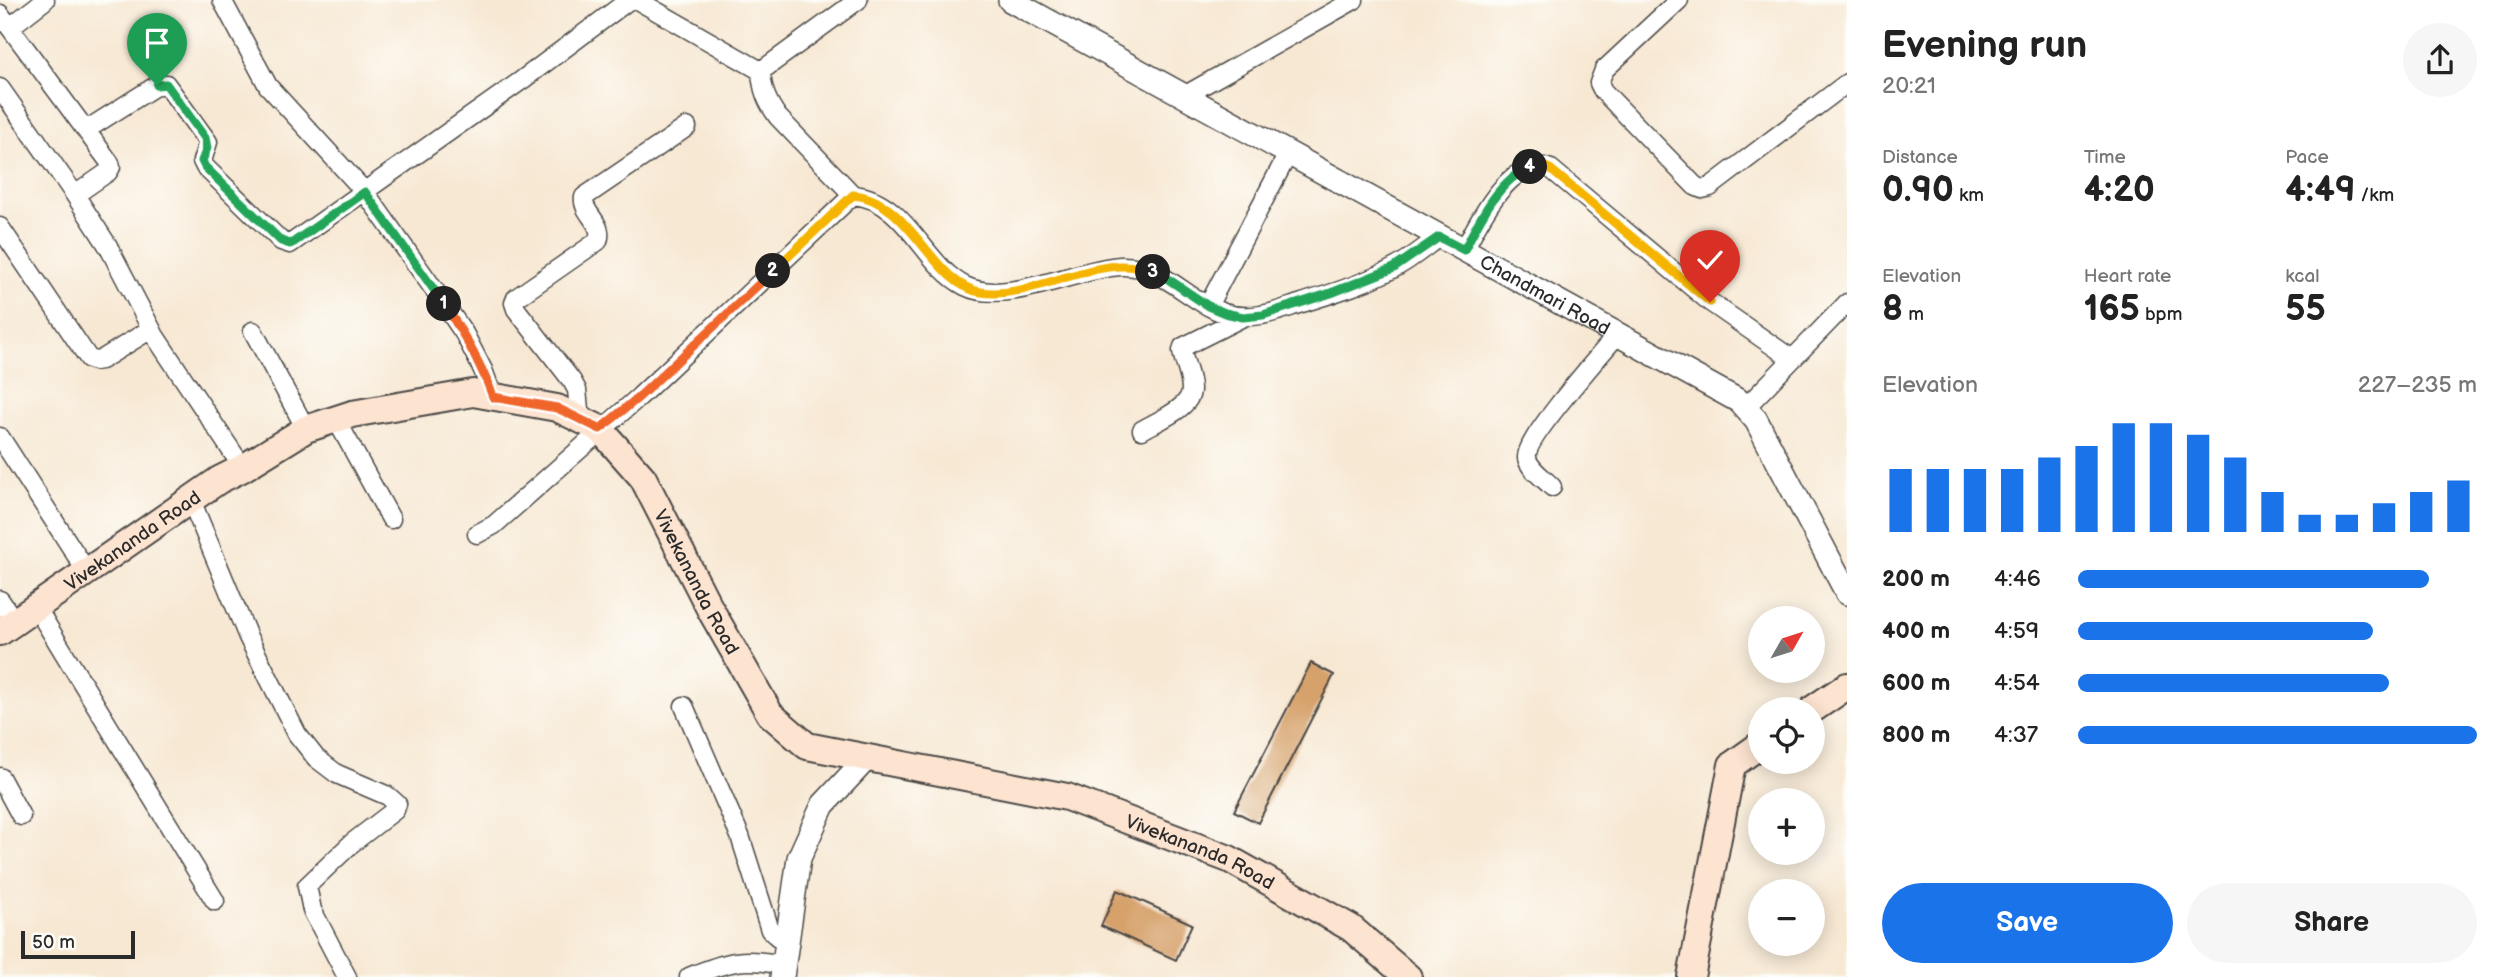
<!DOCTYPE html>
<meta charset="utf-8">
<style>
:root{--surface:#fff;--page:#f6f6f6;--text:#222;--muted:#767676;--accent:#1a73e8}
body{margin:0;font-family:"Balsamiq Sans",sans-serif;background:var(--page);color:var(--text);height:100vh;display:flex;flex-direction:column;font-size:26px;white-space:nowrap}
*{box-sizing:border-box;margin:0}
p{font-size:23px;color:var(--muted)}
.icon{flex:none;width:38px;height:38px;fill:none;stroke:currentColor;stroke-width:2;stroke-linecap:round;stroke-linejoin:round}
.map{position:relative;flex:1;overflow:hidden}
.details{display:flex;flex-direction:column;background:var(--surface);width:665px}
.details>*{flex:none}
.needle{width:46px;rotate:51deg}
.controls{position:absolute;left:1748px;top:606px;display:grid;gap:14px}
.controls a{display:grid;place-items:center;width:77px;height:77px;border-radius:50%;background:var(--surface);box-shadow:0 4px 18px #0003;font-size:35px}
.scale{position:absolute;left:21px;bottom:18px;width:114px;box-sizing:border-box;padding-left:7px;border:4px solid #2b2b2b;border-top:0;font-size:19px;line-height:24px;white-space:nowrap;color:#2b2b2b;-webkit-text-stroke:5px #fdfcf7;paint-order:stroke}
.pin{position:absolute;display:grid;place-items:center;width:60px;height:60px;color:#fff;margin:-72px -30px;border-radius:50% 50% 50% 0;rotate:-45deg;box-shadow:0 0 7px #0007}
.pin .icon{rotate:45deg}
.km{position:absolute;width:35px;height:35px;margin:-18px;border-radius:50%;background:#222;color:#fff;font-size:19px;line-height:35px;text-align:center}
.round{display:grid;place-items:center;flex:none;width:74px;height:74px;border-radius:37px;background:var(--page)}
.head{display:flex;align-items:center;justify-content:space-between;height:119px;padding:0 35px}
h1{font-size:38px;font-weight:600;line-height:52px}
.stats{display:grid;grid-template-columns:repeat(3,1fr);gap:10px;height:119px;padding:7px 35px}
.stats div{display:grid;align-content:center}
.stats b{font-size:35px;font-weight:600}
.stats small{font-size:19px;font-weight:400}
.stats p{font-size:19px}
.chart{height:196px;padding:14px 35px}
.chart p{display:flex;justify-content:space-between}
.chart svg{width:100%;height:126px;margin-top:7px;stroke:var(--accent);stroke-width:6}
.action{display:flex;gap:14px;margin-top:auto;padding:14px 35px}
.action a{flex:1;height:80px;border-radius:42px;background:var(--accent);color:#fff;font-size:28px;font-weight:600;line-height:80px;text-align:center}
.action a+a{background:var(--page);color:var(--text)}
ul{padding:0 35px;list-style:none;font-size:23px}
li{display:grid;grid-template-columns:112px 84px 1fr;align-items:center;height:52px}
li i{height:18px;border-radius:9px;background:var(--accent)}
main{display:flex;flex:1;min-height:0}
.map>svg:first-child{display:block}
.building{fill:#d6a16a}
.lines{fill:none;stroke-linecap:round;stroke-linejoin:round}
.minor-casing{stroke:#4a4744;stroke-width:21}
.tertiary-casing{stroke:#4a4744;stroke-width:26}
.secondary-casing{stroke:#4a4744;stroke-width:30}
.minor{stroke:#fff;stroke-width:18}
.tertiary{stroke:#fff;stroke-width:23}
.secondary{stroke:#fde4d1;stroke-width:26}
.split-1-casing{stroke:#fff;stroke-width:14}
.split-2-casing{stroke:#fff;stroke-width:14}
.split-3-casing{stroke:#fff;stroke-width:14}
.split-4-casing{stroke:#fff;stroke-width:14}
.split-5-casing{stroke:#fff;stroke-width:14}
.split-1{stroke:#22a559;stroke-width:9}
.split-2{stroke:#f0652b;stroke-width:9}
.split-3{stroke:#f5b400;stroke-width:9}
.split-4{stroke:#22a559;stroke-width:9}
.split-5{stroke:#f5b400;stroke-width:9}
.labels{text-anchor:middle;stroke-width:6;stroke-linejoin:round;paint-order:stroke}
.street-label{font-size:19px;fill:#2b2b2b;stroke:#fdfcf7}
</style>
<main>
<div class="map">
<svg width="1847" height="977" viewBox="0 0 1847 977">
<rect width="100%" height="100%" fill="#fdfcf7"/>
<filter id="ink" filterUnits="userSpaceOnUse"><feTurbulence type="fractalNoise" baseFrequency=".0143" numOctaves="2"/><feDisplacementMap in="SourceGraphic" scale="14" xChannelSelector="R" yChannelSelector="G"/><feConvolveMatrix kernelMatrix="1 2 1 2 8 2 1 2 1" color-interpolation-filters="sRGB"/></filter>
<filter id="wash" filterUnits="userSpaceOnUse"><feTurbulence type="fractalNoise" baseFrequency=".00686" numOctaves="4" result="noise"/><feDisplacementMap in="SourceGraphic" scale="28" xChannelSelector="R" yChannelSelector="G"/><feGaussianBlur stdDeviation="1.57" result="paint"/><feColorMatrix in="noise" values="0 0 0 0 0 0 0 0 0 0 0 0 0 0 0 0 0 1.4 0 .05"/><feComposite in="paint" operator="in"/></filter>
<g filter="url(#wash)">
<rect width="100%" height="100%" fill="#f7e8d3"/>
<g id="blocks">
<!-- building -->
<path class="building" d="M1311 663 1334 675 1258 823 1234 811Z
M1117 890 1192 924 1176 960 1101 926Z"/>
</g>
</g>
<g filter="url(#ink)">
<use href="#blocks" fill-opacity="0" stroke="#4a4744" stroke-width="2"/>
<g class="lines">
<!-- minor casing -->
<g class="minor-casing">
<path id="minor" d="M222 0 268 86 365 192 440 298 464 333 483 370 493 397
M637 0 761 71 858 0
M1679 0 1604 70 1599 83 1603 91 1695 186 1702 189 1710 187 1847 83
M0 14 110 163 111 167 108 172 75 195
M10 27 45 0
M761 71C762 90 767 102 778 117L853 195
M0 88 75 195 108 246 155 336 243 468
M1184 96 1354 0
M86 130 157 85 166 84 208 142 202 161 205 167 281 241 290 244 522 80 629 0
M0 227 89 359 95 361 101 360 151 329
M1464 250C1478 222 1512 153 1551 169L1710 302 1792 359
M1208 306 1288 154
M253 331 306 429
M1746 407 1847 303
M336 419 391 519
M580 419 577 390 572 381 516 309 514 303 516 298 598 241C605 223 581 213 584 197L687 127
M1142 430C1157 421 1192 408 1191 389 1191 376 1184 363 1182 351L1183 347 1243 317
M0 437 87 572
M1552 487C1545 479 1529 469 1527 458 1524 440 1602 353 1617 335
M191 500 248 637 297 734 316 758 337 774 388 796 397 804 395 810 352 843 307 886 312 910 347 977
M477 534 494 525 639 397 853 195C906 199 923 265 965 286 1005 306 1075 269 1120 266 1163 264 1187 301 1224 313 1236 317 1249 317 1261 315 1275 313 1289 307 1302 303 1333 293 1367 283 1396 267 1411 259 1425 247 1439 237
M0 600 15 622
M36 607 215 901
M684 706 740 836 770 930 778 937 787 941
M0 777 21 816
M689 977C728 961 743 957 784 965"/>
</g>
<!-- tertiary casing -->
<g class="tertiary-casing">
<g id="tertiary">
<path id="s1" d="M1010 0 1739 401 1756 420 1847 593"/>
<path d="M782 977 799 858 823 805 867 758"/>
</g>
</g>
<!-- secondary casing -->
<g class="secondary-casing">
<g id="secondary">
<path id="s2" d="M0 632 219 480 243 468 306 429 352 414 473 393 557 408 600 429 643 478 710 609 770 714 807 746 1067 797 1229 859 1351 928 1408 977"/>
<path d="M1813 709 1847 686"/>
<path d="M1691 977 1732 765 1760 745"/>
</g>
</g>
<!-- minor -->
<use href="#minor" class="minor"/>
<!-- tertiary -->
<use href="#tertiary" class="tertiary"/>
<!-- secondary -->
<use href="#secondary" class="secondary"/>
</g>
</g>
<g class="lines" filter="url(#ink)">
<!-- split-1 casing -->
<g class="split-1-casing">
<path id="split-1" d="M157 85 166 84 205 138 207 148 202 161 205 167 281 241 290 244 294 242 365 192 444 304"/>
</g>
<!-- split-2 casing -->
<g class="split-2-casing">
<path id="split-2" d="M444 304C464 334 481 363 493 397L557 408 600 429 639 397 773 271"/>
</g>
<!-- split-3 casing -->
<g class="split-3-casing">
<path id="split-3" d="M773 271 853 195C911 199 932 285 981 292 1035 301 1100 249 1153 272"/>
</g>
<!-- split-4 casing -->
<g class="split-4-casing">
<path id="split-4" d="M1153 272 1168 279 1208 306 1225 313 1243 317 1263 315 1331 293 1394 268 1439 237 1464 250C1479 221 1498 180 1530 167"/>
</g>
<!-- split-5 casing -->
<g class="split-5-casing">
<path id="split-5" d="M1530 167 1541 165 1550 169 1710 302"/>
</g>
<!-- split-1 -->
<use href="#split-1" class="split-1"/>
<!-- split-2 -->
<use href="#split-2" class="split-2"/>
<!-- split-3 -->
<use href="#split-3" class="split-3"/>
<!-- split-4 -->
<use href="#split-4" class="split-4"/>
<!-- split-5 -->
<use href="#split-5" class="split-5"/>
</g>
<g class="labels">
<!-- street labels -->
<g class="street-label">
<text dy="7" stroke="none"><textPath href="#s1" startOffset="611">Chandmari Road</textPath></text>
<text dy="7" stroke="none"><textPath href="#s2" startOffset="161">Vivekananda Road</textPath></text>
<text dy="7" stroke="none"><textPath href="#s2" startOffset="854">Vivekananda Road</textPath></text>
<text dy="7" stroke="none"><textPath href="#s2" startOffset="1463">Vivekananda Road</textPath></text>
</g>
</g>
</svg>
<div class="controls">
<a><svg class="needle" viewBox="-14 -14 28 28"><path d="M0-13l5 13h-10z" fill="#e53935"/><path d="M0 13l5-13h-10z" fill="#767676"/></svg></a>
<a><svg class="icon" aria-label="locate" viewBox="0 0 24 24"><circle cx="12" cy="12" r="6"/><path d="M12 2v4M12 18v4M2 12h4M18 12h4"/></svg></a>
<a>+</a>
<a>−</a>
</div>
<div class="scale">50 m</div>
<div class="pin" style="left:157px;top:85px;background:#1e9e55"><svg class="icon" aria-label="arrive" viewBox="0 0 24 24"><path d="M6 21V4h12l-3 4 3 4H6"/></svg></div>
<div class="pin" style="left:1710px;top:302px;background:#d93025"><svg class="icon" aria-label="check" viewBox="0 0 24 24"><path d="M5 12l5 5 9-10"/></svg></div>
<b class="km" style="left:444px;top:304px">1</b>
<b class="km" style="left:773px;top:271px">2</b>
<b class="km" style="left:1153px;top:272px">3</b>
<b class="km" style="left:1530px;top:167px">4</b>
</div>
<section class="details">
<div class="head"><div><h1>Evening run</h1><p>20:21</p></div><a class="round"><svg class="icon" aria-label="share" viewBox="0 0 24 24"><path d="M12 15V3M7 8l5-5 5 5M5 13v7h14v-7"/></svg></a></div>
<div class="stats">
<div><p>Distance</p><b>0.90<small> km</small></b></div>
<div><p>Time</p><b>4:20</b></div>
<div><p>Pace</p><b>4:49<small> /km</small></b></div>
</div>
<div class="stats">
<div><p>Elevation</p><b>8<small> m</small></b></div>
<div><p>Heart rate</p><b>165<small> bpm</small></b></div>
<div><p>kcal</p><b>55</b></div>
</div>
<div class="chart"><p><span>Elevation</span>227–235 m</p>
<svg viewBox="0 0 160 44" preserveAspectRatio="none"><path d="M5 44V22M15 44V22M25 44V22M35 44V22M45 44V18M55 44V14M65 44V6M75 44V6M85 44V10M95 44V18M105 44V30M115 44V38M125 44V38M135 44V34M145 44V30M155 44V26"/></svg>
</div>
<ul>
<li><b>200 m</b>4:46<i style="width:88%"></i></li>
<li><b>400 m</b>4:59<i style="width:74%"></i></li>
<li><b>600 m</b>4:54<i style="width:78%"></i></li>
<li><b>800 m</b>4:37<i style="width:100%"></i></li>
</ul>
<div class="action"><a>Save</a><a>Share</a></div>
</section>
</main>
